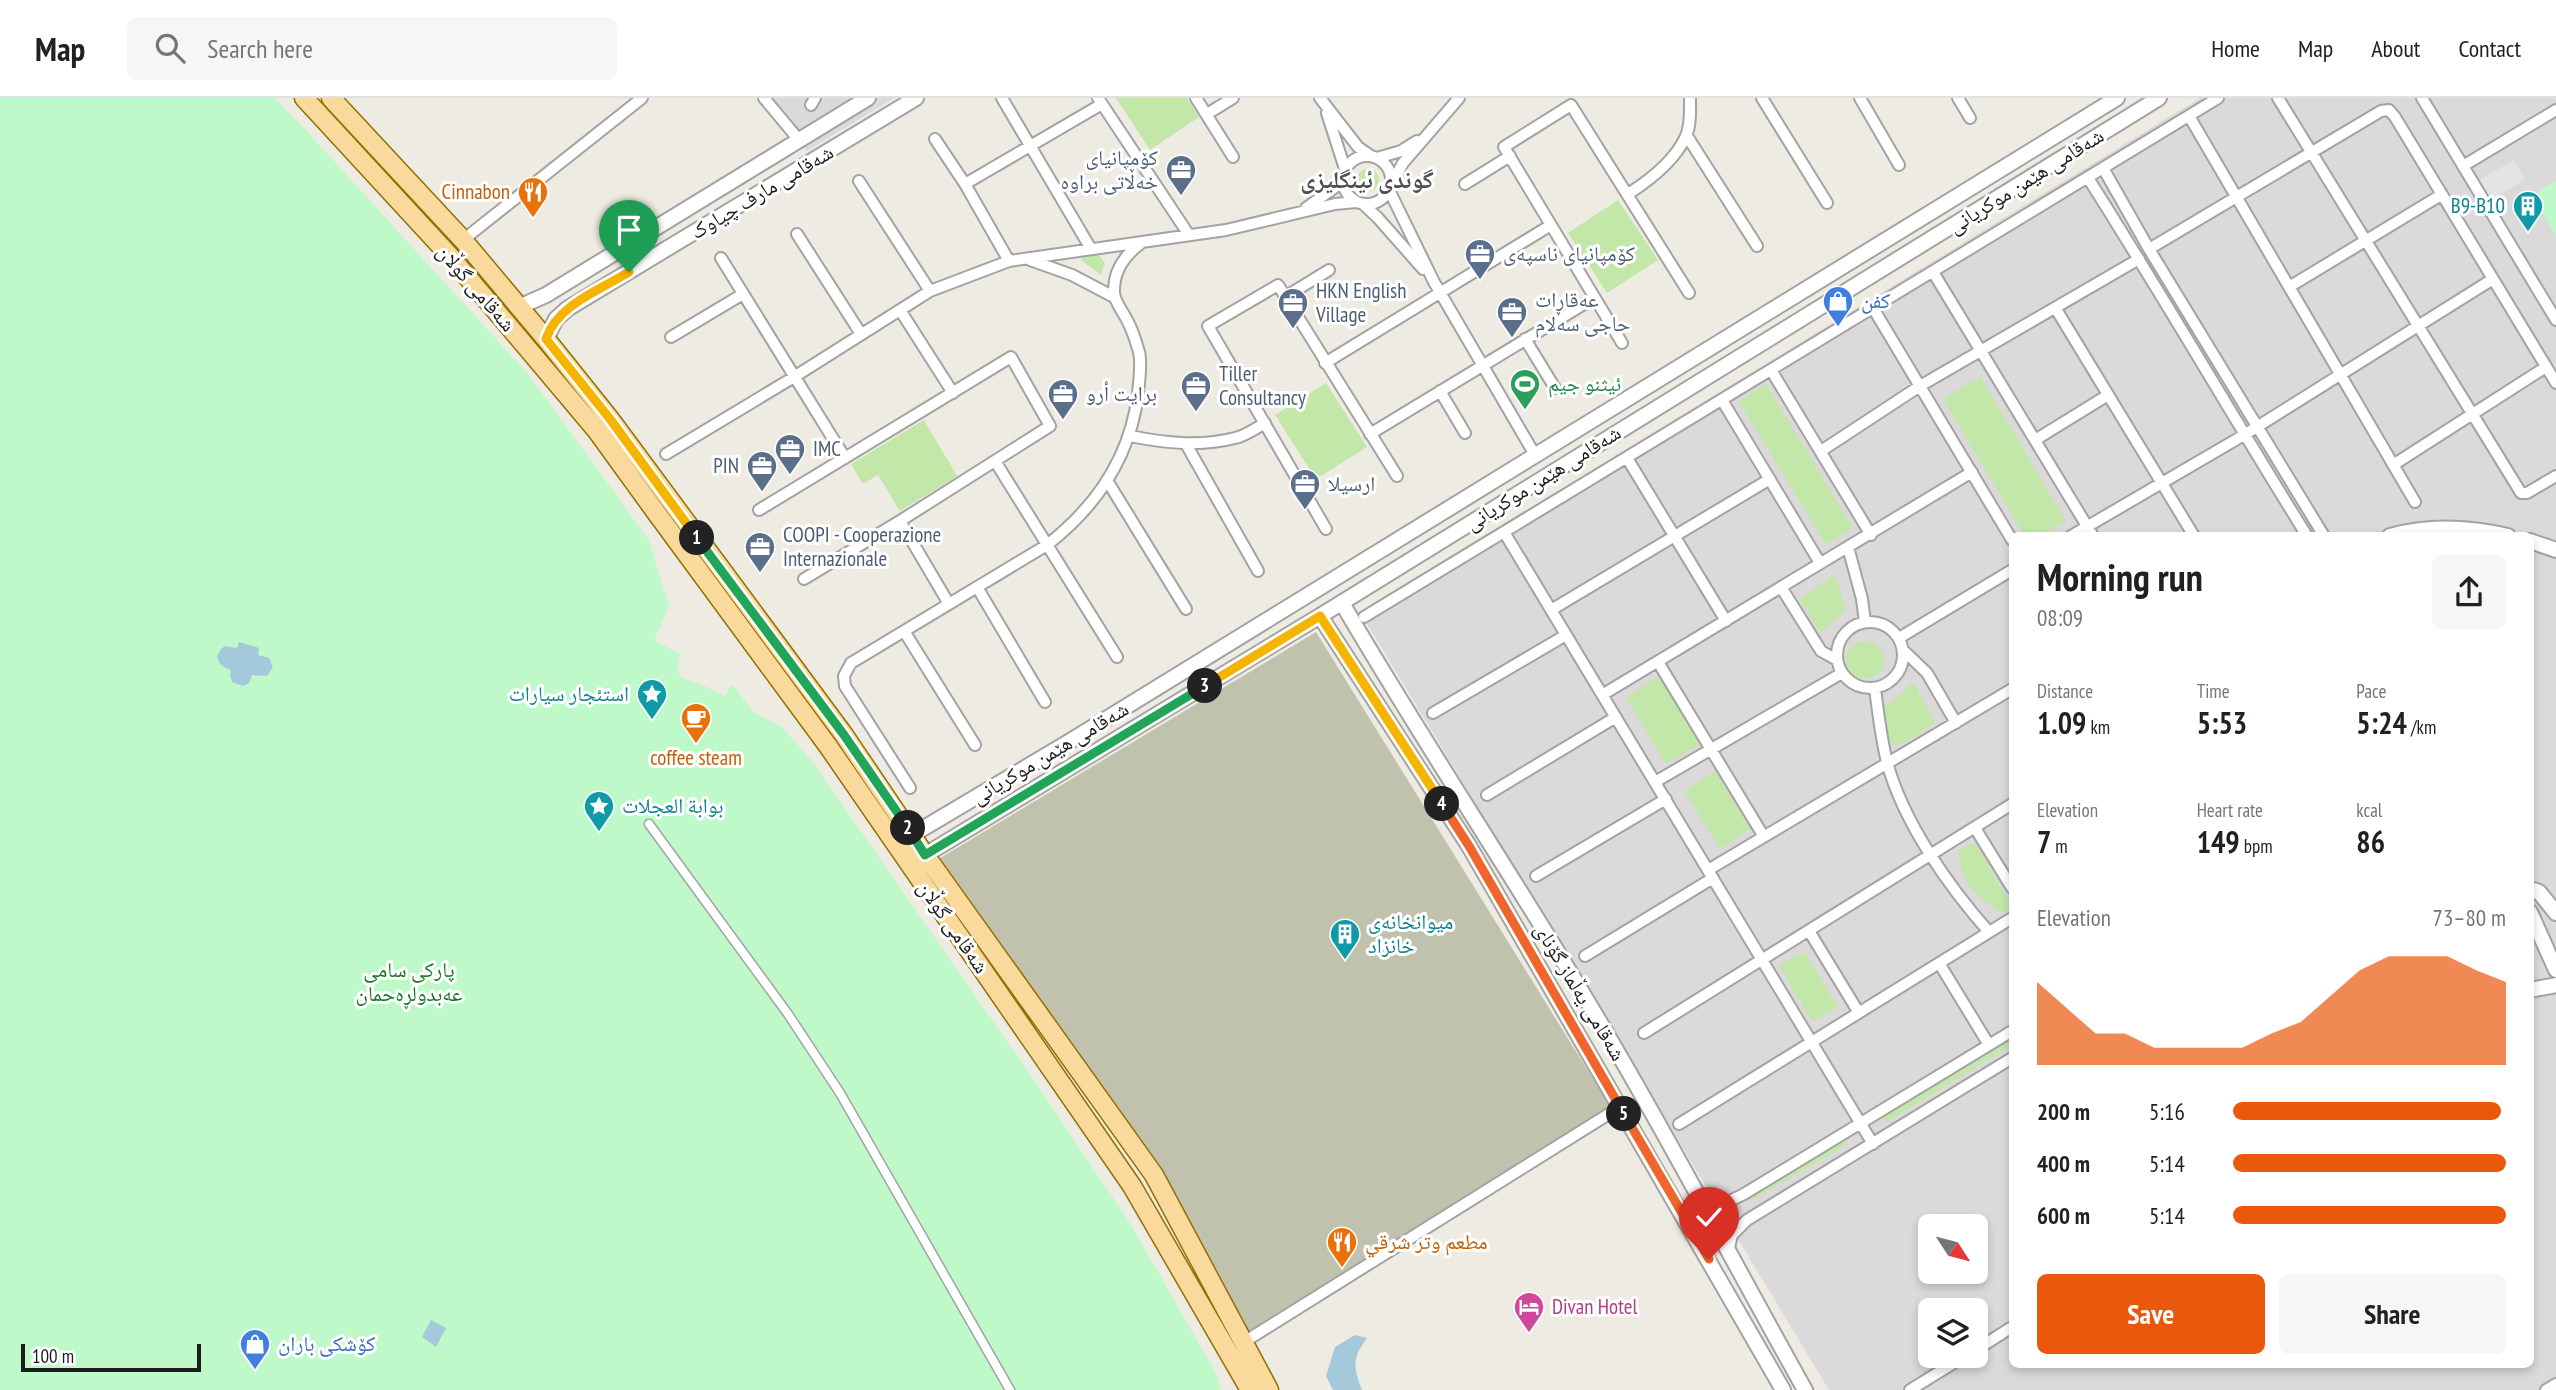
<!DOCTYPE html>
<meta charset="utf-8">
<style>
:root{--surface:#fff;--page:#f6f6f6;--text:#202124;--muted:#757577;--line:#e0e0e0;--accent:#ea580c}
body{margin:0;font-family:"PT Sans Narrow","Noto Naskh Arabic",sans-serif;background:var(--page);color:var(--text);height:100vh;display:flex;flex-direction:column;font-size:26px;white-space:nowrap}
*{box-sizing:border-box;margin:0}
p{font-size:23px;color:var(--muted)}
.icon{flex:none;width:38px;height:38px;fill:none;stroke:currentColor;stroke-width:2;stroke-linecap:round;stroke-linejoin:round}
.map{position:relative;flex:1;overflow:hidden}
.sheet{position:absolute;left:2009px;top:434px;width:525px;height:836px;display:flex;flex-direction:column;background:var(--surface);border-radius:10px;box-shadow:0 4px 10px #0003}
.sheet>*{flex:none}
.needle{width:46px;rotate:126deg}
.controls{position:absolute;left:1918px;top:1116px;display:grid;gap:14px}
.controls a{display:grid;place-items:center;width:70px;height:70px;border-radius:10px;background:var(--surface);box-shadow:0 4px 10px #0003;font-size:35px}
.scale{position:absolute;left:21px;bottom:18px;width:180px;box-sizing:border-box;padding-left:7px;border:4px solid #1c1c1c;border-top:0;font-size:19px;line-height:24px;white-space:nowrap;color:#1c1c1c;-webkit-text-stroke:5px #fff;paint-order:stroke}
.pin{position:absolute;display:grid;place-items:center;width:60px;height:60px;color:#fff;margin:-72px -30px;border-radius:50% 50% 50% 0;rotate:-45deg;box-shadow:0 0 7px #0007}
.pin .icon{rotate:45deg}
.km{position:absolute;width:35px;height:35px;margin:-18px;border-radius:50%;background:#222;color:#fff;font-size:19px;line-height:35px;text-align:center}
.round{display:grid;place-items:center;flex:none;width:74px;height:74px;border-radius:10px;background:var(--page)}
.head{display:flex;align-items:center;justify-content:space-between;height:119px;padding:0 28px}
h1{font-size:38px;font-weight:700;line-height:52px}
.figures{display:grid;grid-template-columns:repeat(3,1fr);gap:10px;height:119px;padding:7px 28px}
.figures div{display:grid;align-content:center}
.figures b{font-size:30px;font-weight:700}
.figures small{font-size:19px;font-weight:400}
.figures p{font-size:19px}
.chart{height:196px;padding:14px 28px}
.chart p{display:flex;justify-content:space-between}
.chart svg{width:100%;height:126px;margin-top:7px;fill:var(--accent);opacity:.7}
.action{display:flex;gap:14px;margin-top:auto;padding:14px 28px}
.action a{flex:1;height:80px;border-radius:10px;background:var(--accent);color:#fff;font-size:28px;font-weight:700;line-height:80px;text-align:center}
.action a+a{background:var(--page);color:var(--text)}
ul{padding:0 28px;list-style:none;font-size:23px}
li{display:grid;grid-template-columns:112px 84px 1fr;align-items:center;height:52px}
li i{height:18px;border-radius:9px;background:var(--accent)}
header{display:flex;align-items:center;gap:42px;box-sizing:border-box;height:98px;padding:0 35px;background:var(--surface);border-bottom:2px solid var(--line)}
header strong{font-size:33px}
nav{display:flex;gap:38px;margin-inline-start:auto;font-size:24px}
.search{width:490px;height:63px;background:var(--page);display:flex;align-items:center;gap:18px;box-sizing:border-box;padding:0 24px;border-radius:10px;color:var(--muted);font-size:26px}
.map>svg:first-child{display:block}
.residential{fill:#dbd9d9;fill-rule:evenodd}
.construction{fill:#c0c2ae}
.grass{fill:#c2e7a9}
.park{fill:#bff8c9}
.parking{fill:#e4e4e4}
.water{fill:#a3c9db}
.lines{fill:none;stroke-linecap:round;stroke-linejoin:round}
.pedestrian-casing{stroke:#a3a3a3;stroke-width:11}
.minor-casing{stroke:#a3a3a3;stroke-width:14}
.tertiary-casing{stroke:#a3a3a3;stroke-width:18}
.primary-casing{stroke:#917004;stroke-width:21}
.pedestrian{stroke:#fff;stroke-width:8}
.minor{stroke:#fff;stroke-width:10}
.tertiary{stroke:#fff;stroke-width:14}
.primary{stroke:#f9da9c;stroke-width:18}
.split-1-casing{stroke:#fff;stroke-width:14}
.split-2-casing{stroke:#fff;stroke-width:14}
.split-3-casing{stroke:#fff;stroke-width:14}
.split-4-casing{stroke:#fff;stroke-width:14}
.split-5-casing{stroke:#fff;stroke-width:14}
.split-6-casing{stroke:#fff;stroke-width:14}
.split-1{stroke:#f5b400;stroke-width:9}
.split-2{stroke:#22a559;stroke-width:9}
.split-3{stroke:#22a559;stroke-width:9}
.split-4{stroke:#f5b400;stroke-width:9}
.split-5{stroke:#f0652b;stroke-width:9}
.split-6{stroke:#f0652b;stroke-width:9}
.labels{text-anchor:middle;stroke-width:6;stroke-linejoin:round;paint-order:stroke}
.service-label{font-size:21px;fill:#4e5e75;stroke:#fff;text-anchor:start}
.street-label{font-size:21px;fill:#1c1c1c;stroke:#fff}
.food-label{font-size:21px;fill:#c56008;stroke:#fff;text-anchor:end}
.culture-label{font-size:21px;fill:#0d838f;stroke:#fff;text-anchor:end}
.shop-label{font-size:21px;fill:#366cbe;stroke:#fff;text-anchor:start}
.leisure-label{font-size:21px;fill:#27864d;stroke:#fff;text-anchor:start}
.park-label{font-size:21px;fill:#0e7720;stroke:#fff}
.hotel-label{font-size:21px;fill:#b23c85;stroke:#fff;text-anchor:start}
.quarter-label{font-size:24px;font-weight:bold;fill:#4f4f4f;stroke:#fff}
</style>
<header>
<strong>Map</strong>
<div class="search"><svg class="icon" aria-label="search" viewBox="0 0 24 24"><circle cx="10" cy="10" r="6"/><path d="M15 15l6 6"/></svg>Search here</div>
<nav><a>Home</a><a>Map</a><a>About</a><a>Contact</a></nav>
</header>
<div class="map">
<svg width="2556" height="1292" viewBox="0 0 2556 1292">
<rect width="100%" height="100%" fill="#eeebe2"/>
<!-- residential -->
<path class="residential" d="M759 0H894L807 53Z
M2200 0H2556V1292H1829L1360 514ZM2012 438H2530V1267H2012ZM1930 1129H1976V1174H1930ZM1930 1213H1976V1258H1930Z"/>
<!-- construction -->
<path class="construction" d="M1316 534 1611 1010 1247 1238 937 762Z"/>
<!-- grass -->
<path class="grass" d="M1116 0H1187L1199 19 1150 52Z
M1357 82a11 11 0 1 1 22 0a11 11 0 1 1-22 0Z
M1618 102 1658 162 1607 195 1568 135Z
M1099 157 1105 165 1101 177 1081 162 1084 158Z
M1980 278 2066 423 2042 437H2024L1943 301Z
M1326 285 1367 349 1316 381 1275 317Z
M1766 286 1853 430 1826 446 1739 304Z
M924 322 957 378 900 413 878 377 863 386 851 366Z
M1835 477 1846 512 1820 535 1799 501Z
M1846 562a19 19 0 1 1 38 0a19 19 0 1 1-38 0Z
M1660 578 1701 645 1666 666 1626 599Z
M1910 586 1915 587 1935 625 1903 645 1893 648 1889 641 1883 609 1898 599Z
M1715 673 1750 731 1720 751 1684 693Z
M1968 746H1976L2010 805V812L2002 815C1978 800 1958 783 1959 752Z
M1804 854 1838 909 1812 924 1779 867Z
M2012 941V947L1885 1025 1882 1020Z
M1845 1042 1846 1047 1754 1101 1752 1096Z"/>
<!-- park -->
<path class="park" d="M0 0H275L302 28 528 276 649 442 669 509 654 542 680 556C674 577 679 579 697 585 706 588 716 594 725 598L730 588 733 587 753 614 782 629 812 663 1029 975 1130 1125 1217 1277 1221 1292H0Z
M2556 83V138L2532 97Z"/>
<!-- parking -->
<path class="parking" d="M2513 62 2525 81 2491 102 2479 83Z"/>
<!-- water -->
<path class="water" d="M239 544 259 550 258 557 269 560 273 569 267 578 252 577 249 585 243 588 232 584 230 577 231 572C223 569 219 567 217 558L221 551 225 548 237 550Z
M431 1222 446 1230 436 1249 422 1239Z
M1355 1237 1367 1240C1352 1261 1353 1268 1362 1292H1333L1326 1278 1335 1249Z"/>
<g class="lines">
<!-- pedestrian casing -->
<g class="pedestrian-casing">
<path id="pedestrian" d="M649 726 788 916 840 995 1010 1292"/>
</g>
<!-- minor casing -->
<g class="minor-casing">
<path id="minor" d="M764 0 799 42
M1002 0 1091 151
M1098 0 1189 137
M1196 0 1233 59
M1320 0 1358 49 1371 58
M1762 0 1827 105
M1860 0 1899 67
M1958 0 1970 20
M2278 0 2521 395H2527L2556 378
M2422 0 2556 222
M811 7 815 0
M1327 15 1345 71
M1207 16 1233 0
M2189 18 2415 404
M1687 38 1757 148
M935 41 965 86 1009 163
M1343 82a24 24 0 1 1 48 0a24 24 0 1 1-48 0Z
M1377 60 1401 53 1417 43
M2463 68 2556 12
M2103 70 2149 151 2324 438
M2088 80C2163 198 2233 319 2307 438
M859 83 930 193
M1392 85 1403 65 1459 0
M965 86 1102 6
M1465 86 1510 58
M1389 92 1434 184 1535 357
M1628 96C1650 82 1675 63 1686 38 1691 27 1690 12 1690 0
M1363 106 1378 120 1423 171
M1306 110 1334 90 1343 77
M797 136 861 236
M463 142 642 0
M2149 151 2381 13 2389 12 2395 19 2556 285
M721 160 845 360
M1030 162 1072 177 1114 199
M1933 174 2093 438
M2289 189 2441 97
M1285 199 1329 172
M1873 210 2012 442
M2056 211 2194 438
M900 212 953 295
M671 239 743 196
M1525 241 1555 290
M1622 245 1504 49 1571 7 1689 195
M1325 265 1551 127
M1771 272 1871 437
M1440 293 1465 335
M1722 302 1820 465
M1370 336 1594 200
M1130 338C1165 345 1200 349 1235 340 1245 338 1256 330 1265 325
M2035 342 2108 297
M1186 346 1258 473
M1821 353 1920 288 2139 161
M666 356 794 279 930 193 1009 163 1226 132 1335 106 1356 104
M1627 360 1726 523
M995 363 1117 559
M2393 367 2546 269
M1108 384 1186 511
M759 412 1011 259 1050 328 900 423 804 481
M900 423 949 506
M1326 431 1208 228 1278 187 1397 378
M1504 434 1873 1046
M2071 438 2244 337 2493 181
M1848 449 1862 501 1865 524
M977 489 1045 604
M1781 489 1821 553 1837 562
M1551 512 1770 381
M1364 519 2218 0
M1837 557a33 33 0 1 1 66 0a33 33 0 1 1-66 0Z
M904 533 975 647
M1899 540 2012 472
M1903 552 1927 575 1956 625
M1658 564 1764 739
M1875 590C1878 615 1881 640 1887 664 1903 724 1949 789 1989 834
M1602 597 1972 374
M1433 615 1566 537
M1655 684 1842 575
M910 690 845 588 844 578 851 565 1047 447C1097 408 1130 360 1138 296 1139 283 1142 266 1139 254 1136 244 1133 233 1128 224 1124 215 1115 205 1114 195 1113 174 1124 158 1140 146
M1487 697 1616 619
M1975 730 2012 790
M1708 772 2012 591
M1536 778 1666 701
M1809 833 1859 915
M1585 858 1713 780
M1939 865 1989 947
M1644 935 2012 706
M1679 1026 2012 820
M1700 1099 1715 1110 1744 1096 2012 933
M1729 1150 1732 1137 1747 1122 2012 960
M1244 1244 1620 1009
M1976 1252 2012 1229
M1910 1292 1965 1258
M2546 1292 2556 1286"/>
</g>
<!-- tertiary casing -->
<g class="tertiary-casing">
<path id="tertiary" d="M519 209 546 197 868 0
M546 241 556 221 567 211 916 0
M2390 438C2429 427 2469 429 2508 438
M2530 443 2556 452
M1342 505C1419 637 1504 764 1583 896 1661 1025 1731 1160 1805 1292
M1320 518 1469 748 1783 1292
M912 737 1067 645 2117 0
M925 757 1320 518 2159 0
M2530 791 2539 794 2556 815
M2530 814 2556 872
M2530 892 2556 887"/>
</g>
<!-- primary casing -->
<g class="primary-casing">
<path id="primary" d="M304 0 448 156 597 333 655 413 828 648 1132 1088 1250 1292
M331 0 463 142 546 241 610 321 844 637 925 757 1154 1077 1269 1292"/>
</g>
<!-- pedestrian -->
<use href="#pedestrian" class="pedestrian"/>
<!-- minor -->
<use href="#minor" class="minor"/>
<!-- tertiary -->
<use href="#tertiary" class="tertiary"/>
<!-- primary -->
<use href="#primary" class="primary"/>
</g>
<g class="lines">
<!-- split-1 casing -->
<g class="split-1-casing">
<path id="split-1" d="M629 174C600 192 557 207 546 241L610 321 697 440"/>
</g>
<!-- split-2 casing -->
<g class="split-2-casing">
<path id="split-2" d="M697 440 844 637 908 730"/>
</g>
<!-- split-3 casing -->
<g class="split-3-casing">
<path id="split-3" d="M908 730 925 757 1205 588"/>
</g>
<!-- split-4 casing -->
<g class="split-4-casing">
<path id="split-4" d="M1205 588 1320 518 1442 706"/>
</g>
<!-- split-5 casing -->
<g class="split-5-casing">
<path id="split-5" d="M1442 706 1469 748 1624 1016"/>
</g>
<!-- split-6 casing -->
<g class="split-6-casing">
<path id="split-6" d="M1624 1016 1709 1161"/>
</g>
<!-- split-1 -->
<use href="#split-1" class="split-1"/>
<!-- split-2 -->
<use href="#split-2" class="split-2"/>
<!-- split-3 -->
<use href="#split-3" class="split-3"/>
<!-- split-4 -->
<use href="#split-4" class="split-4"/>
<!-- split-5 -->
<use href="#split-5" class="split-5"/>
<!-- split-6 -->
<use href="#split-6" class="split-6"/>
</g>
<!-- icons -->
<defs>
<g id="office-pin" transform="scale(1.575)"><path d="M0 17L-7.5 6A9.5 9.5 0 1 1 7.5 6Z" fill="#5c6f8a" stroke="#fff"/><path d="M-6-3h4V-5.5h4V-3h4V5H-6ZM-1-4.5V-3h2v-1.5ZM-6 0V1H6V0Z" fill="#fff"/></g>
<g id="restaurant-pin" transform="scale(1.575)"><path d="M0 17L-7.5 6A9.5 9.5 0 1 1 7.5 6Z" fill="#e8710a" stroke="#fff"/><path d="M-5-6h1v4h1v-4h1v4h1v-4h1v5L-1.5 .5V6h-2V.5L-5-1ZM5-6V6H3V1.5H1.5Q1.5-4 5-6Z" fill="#fff"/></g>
<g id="building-pin" transform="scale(1.575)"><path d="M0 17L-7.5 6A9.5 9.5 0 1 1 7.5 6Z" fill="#0f9aa8" stroke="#fff"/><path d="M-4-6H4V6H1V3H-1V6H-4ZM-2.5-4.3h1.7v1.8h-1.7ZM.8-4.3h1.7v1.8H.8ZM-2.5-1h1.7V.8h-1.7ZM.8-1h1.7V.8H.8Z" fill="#fff"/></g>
<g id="shop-pin" transform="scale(1.575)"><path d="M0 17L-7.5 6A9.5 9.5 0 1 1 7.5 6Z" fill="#3f7fe0" stroke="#fff"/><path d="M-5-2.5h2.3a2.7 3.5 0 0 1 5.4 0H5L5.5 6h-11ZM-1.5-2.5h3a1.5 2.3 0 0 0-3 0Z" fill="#fff"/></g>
<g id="stadium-pin" transform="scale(1.575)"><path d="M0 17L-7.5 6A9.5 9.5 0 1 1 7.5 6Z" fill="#2e9e5b" stroke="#fff"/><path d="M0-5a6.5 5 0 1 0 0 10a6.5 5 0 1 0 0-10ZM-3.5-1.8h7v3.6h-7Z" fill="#fff"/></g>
<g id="sight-pin" transform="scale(1.575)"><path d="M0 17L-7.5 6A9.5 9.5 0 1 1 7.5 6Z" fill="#0f9aa8" stroke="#fff"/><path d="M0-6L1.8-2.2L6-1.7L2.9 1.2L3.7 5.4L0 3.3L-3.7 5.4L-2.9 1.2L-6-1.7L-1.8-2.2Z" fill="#fff"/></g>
<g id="cafe-pin" transform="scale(1.575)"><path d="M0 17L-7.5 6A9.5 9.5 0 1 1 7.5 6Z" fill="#e8710a" stroke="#fff"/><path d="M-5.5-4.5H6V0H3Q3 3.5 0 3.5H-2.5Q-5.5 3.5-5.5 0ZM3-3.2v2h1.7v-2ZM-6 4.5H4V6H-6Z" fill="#fff"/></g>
<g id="hotel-pin" transform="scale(1.575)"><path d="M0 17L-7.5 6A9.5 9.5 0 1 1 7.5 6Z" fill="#d1479c" stroke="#fff"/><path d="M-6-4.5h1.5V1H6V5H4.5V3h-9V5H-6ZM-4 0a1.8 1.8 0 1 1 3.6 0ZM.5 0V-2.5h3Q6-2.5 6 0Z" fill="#fff"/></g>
</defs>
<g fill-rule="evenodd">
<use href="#office-pin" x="1181" y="72"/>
<use href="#restaurant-pin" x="533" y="94"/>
<use href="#building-pin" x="2528" y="108"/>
<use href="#office-pin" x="1480" y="156"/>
<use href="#shop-pin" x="1838" y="203"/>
<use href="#office-pin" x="1293" y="205"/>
<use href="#office-pin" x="1512" y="214"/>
<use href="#stadium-pin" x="1525" y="286"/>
<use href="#office-pin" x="1196" y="288"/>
<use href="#office-pin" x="1063" y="296"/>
<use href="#office-pin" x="790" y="351"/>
<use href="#office-pin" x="762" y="368"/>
<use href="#office-pin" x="1305" y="386"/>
<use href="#office-pin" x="760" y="449"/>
<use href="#sight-pin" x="652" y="596"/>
<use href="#cafe-pin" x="696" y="620"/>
<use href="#sight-pin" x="599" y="708"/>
<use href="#building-pin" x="1345" y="836"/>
<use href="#restaurant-pin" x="1342" y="1144"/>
<use href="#hotel-pin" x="1529" y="1209"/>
<use href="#shop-pin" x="255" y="1246"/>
</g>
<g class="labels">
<!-- service labels -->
<g class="service-label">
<text x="1158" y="67" text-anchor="end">کۆمپانیای<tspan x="1158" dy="24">خەڵاتی براوە</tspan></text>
<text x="1503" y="163">کۆمپانیای ناسپەی</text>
<text x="1316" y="200">HKN English<tspan x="1316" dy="24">Village</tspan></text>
<text x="1535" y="209">عەقاڕات<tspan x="1535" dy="24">حاجی سەلام</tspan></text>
<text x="1219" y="283">Tiller<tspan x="1219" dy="24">Consultancy</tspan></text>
<text x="1086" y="303">برايت أرو</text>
<text x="813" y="358">IMC</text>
<text x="739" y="375" text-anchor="end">PIN</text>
<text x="1328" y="393">ارسيلا</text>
<text x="783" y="444">COOPI - Cooperazione<tspan x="783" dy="24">Internazionale</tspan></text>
</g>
<!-- street labels -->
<g class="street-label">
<text transform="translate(2026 83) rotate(-32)" y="7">شەقامی هێمن موکریانی</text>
<text transform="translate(762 94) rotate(-31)" y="7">شەقامی مارف چیاوک</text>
<text transform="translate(476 190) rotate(49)" y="7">شەقامی گوڵان</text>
<text transform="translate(1543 380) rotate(-32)" y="7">شەقامی هێمن موکریانی</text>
<text transform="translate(1050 655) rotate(-31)" y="7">شەقامی هێمن موکریانی</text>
<text transform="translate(953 829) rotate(55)" y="7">شەقامی گوڵان</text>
<text transform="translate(1580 894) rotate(59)" y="7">شەقامی یەڵماز گۆنای</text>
</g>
<!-- food labels -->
<g class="food-label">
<text x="510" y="101">Cinnabon</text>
<text x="696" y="667" text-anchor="middle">coffee steam</text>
<text x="1365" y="1151" text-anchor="start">مطعم وتر شرقي</text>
</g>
<!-- culture labels -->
<g class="culture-label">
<text x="2505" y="115">B9-B10</text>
<text x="629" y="603">استئجار سيارات</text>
<text x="622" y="715" text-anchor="start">بوابة العجلات</text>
<text x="1368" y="831" text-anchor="start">میوانخانەی<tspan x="1368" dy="24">خانزاد</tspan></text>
</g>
<!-- shop labels -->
<g class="shop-label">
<text x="1861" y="210">كفن</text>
<text x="278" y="1253">کۆشکی باران</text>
</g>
<!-- leisure labels -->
<g class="leisure-label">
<text x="1548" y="293">ئيثنو جيم</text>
</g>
<!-- park labels -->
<g class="park-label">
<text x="409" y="879">پارکی سامی<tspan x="409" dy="24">عەبدولڕەحمان</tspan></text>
</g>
<!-- hotel labels -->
<g class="hotel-label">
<text x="1552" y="1216">Divan Hotel</text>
</g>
<!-- quarter labels -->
<g class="quarter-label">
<text x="1367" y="90">گوندی ئینگلیزی</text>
</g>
</g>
</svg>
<div class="controls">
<a><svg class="needle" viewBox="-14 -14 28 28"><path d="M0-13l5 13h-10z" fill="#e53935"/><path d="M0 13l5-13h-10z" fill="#757577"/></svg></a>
<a><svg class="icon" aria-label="layers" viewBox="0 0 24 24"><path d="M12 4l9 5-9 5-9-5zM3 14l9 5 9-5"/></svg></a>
</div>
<div class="scale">100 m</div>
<div class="pin" style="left:629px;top:174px;background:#1e9e55"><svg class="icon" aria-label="arrive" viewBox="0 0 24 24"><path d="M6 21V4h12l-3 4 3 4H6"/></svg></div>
<div class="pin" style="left:1709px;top:1161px;background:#d93025"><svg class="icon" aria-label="check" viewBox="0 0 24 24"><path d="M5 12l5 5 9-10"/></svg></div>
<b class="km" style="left:697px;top:440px">1</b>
<b class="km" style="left:908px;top:730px">2</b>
<b class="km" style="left:1205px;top:588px">3</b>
<b class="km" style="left:1442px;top:706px">4</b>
<b class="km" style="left:1624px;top:1016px">5</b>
<section class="sheet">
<div class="head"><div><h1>Morning run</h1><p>08:09</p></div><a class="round"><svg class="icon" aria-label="share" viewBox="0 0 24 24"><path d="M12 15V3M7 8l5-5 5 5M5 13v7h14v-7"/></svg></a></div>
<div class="figures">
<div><p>Distance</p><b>1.09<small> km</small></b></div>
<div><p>Time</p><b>5:53</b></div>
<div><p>Pace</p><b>5:24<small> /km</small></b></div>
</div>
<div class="figures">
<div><p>Elevation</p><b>7<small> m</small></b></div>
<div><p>Heart rate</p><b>149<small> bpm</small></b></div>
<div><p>kcal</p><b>86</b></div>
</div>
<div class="chart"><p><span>Elevation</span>73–80 m</p>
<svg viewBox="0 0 160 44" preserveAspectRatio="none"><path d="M0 44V15L10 24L20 33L30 33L40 38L50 38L60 38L70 38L80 33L90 29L100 20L110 11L120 6L130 6L140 6L150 11L160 15V44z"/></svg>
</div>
<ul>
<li><b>200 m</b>5:16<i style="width:98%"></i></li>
<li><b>400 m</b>5:14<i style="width:100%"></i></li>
<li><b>600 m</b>5:14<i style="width:100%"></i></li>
</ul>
<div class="action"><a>Save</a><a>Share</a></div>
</section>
</div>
